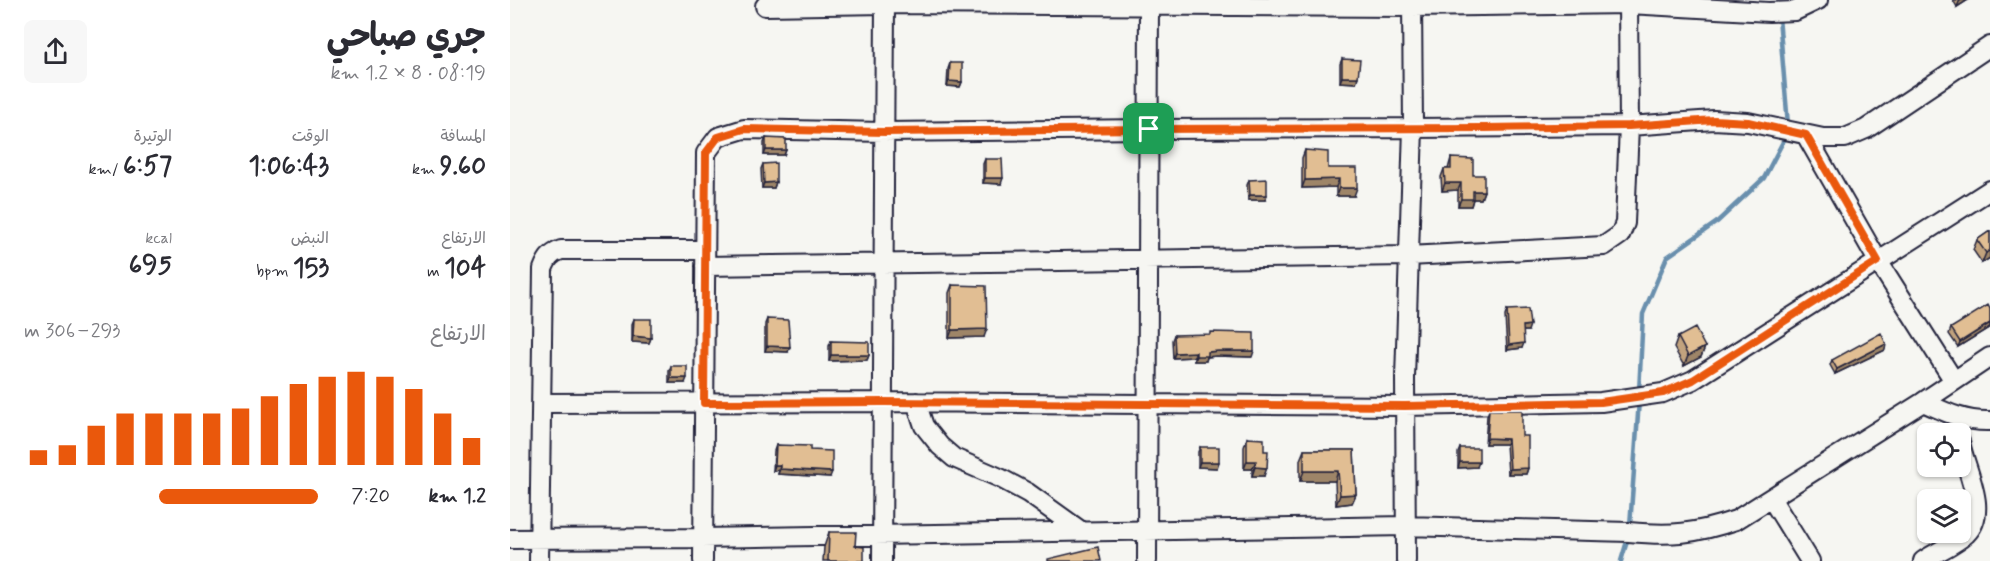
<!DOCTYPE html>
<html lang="ar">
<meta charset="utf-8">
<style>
:root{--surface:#fff;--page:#f7f7f7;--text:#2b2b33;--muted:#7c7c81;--accent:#ea580c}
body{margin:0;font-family:Mynerve,"Playpen Sans Arabic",sans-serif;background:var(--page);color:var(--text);direction:rtl;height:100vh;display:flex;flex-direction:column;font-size:22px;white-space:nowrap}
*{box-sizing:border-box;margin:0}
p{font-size:20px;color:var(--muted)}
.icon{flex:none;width:33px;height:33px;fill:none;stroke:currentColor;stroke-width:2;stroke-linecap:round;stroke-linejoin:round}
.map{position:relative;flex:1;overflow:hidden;direction:ltr}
.drawer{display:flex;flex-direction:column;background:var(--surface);width:510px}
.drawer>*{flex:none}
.tools{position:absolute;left:1407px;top:423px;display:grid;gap:12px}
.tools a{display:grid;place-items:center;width:54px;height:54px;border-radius:9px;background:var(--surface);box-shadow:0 2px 4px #0004;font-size:30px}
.pin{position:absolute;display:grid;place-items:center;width:51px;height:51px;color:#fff;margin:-26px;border-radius:12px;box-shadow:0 3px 9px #0006}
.round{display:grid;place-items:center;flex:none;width:63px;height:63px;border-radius:9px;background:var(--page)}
.headline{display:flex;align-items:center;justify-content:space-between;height:102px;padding:0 24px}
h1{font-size:33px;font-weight:700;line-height:45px}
.metrics{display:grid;grid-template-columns:repeat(3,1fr);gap:9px;height:102px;padding:6px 24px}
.metrics div{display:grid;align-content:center}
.metrics b{font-size:26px;font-weight:700}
.metrics small{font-size:16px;font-weight:400}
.metrics p{font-size:16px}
.chart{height:168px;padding:12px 24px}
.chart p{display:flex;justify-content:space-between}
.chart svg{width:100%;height:108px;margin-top:6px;stroke:var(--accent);stroke-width:6}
ul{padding:0 24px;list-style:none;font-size:20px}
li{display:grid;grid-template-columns:96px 72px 1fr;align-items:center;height:45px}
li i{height:15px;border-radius:8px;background:var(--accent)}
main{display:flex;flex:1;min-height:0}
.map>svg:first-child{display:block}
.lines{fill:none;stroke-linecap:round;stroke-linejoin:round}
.stream{stroke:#698fad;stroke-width:4.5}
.minor-casing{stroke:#22223b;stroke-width:22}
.minor{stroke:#f6f6f2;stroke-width:18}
.wall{fill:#c2a37e;stroke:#22223b;stroke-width:1.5}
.shaded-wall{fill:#9e8567;stroke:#22223b;stroke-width:1.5}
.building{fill:#e1be93;stroke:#22223b;stroke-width:1.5}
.route-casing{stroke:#fff;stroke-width:12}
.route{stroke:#ea580c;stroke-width:8}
</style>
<main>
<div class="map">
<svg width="1480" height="561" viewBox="0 0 1480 561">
<rect width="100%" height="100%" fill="#f6f6f2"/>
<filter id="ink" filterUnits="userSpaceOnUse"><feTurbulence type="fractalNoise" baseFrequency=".0167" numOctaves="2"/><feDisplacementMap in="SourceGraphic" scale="12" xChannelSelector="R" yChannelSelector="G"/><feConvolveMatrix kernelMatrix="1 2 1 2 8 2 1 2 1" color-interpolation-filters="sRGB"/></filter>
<g filter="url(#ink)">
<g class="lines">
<!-- stream -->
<path class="stream" d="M1269 17 1278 125
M1129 392 1133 314 1157 257 1207 222 1254 178 1276 136
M1120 526 1129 400
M1111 561 1118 538"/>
<!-- minor casing -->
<g class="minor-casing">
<path id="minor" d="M255 6 375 4 902 7 1119 4 1259 12 1285 11 1308 0
M1296 135 1368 261 1444 381
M195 266 898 256 1094 246 1110 235 1115 223 1119 126 1118 0
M406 402 414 426 430 446 444 458 490 478 518 493 571 531
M1413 402C1435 412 1455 422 1480 421
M32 403 373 402 895 406 1091 402 1153 393 1183 380 1480 190
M1261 498 1300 561
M0 539 193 538 895 526 1119 532C1161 536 1185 534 1226 520L1413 402 1480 357
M29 561 33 269C37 259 40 254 51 250H194
M193 561 196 153 208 137 234 129 373 132 639 129 903 128 1119 126 1204 120 1238 122 1313 138H1335L1356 129 1480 46
M372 561 375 0
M637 561 639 0
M896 561 895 378 903 128 902 0
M1413 561C1426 552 1444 545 1456 534 1480 511 1455 470 1450 442"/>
</g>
<!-- minor -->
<use href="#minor" class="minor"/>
</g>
<!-- wall -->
<path class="wall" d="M1443 0H1458L1447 7Z
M832 59 846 83 830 82V64Z
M440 63 452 82 450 87 437 86 438 69Z
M256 138 276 150 274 155H254V143Z
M795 150 818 168 844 196H826V187L792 188V158Z
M941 158 963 175 974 191 971 199H963L961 206H948V190L932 191 931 177 934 169H938Z
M475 159 491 184 473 183V164Z
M253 164 266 182 264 188H252L251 169Z
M739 180 755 200H738L737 185Z
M1480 231V258L1472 263 1463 250 1467 240Z
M442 285 474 337 439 338V293Z
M1480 309V327L1448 347 1439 334 1441 328Z
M997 310 1018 331H1013L1012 348 997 350 995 316Z
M124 319 141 338 139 343 122 342V324Z
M257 319 278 352 255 351V324Z
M664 335 742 357 706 356 697 357 696 361H684V357L663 358 662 340Z
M1168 337 1195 347 1191 357 1174 366 1164 348Z
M321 341 359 355 357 360 319 361V346Z
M1375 350 1325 374 1320 365 1322 360Z
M161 366 175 383H159V371Z
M979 410 1018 468 1016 474H998L996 444H975L977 416Z
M737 438 754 476H742V469H734V447Z
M266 445 300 450 320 477 268 474 269 470 263 471 264 451Z
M690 447 707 468 688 467V452Z
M950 448 967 467 948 468V453Z
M794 450H844L846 494 842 503 826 505 825 481H790V460Z
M319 532 345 546 354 561H313L314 547Z"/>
<!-- shaded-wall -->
<path class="shaded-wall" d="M1451 0H1458L1447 7 1449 2Z
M832 77H848L846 83 830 82Z
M439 81 452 82 450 87 437 86Z
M256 150H276L274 155H254Z
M475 178H493L491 184 473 183Z
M829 179 826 187 792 188 795 180Z
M266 182 264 188H252L254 183Z
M935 183H951L948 190 932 191Z
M829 188H847L844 196H826Z
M963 191H974L971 199H963L961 206H948L951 199Z
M740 195H757L755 200H738Z
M1480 250V258L1472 263 1476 253Z
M1480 323V327L1448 347 1450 342Z
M1020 325 1018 331H1011L1013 326Z
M477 329 474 337 439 338 442 330Z
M123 336 141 338 139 343 122 342Z
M1014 343 1012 348 997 350 999 345Z
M1376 344 1375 350 1325 374 1327 369Z
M257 346 280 347 278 352 255 351Z
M1195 347 1191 357 1174 366 1178 356Z
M708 351H744L742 357 706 356 697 357 696 361H684L686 356 698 352Z
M686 352 684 357 663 358 665 353Z
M321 355H359L357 360 319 361Z
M161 378H177L175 383H159Z
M977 438 998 439 996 444H975Z
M737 461H746L742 469H734Z
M690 462H709L707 468 688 467Z
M950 462H969L967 467 948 468Z
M265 465H270L269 470 263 471Z
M745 467 757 468 754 476H742Z
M1018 468 1016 474H998L1000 469Z
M270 469 322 472 320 477 268 474Z
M794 471H828L825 481H790Z
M846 494 842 503 826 505 830 495Z"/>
<!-- building -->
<path class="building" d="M832 59 850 60 848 77H832Z
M440 63H452V82L439 81Z
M256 138 276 139V150H256Z
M795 150 818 152V168H847V188H829V179L795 180Z
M941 158 963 159V175H974V191H963V199H951V183H935L934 169H941Z
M475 159H492L493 178H475Z
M266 163V182L254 183 253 164Z
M757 179V195H740L739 180Z
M1480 231V250L1476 253 1467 240Z
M442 285 476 286 477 329 442 330Z
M1478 305 1480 309V323L1450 342 1441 328Z
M1018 309 1020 325 1013 326 1014 343 999 345 997 310Z
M124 319H141V338L123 336Z
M257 319 278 320 280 347 257 346Z
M1185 328 1195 347 1178 356 1168 337Z
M700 332 744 333V351H708L698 352V356H686V352L665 353 664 335 700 334Z
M1371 333 1376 344 1327 369 1322 360Z
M321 341 359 342V355H321Z
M161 366H177V378H161Z
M979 410H1012V436H1018V468L1000 469 998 439 977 438Z
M737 438 754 439V451H758L757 468 745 467 746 461H737Z
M266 445 300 446V450L322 451V472L270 469V465H265Z
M690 447H709V462H690Z
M950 448H969V462H950Z
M794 450H844L846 494 830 495 828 471H794Z
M319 532H346L345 546 354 547V561H318Z
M588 547 591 561H538V559Z"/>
</g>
<g class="lines" filter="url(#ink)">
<!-- route casing -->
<g class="route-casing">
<path id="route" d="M1204 120 1238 122 1296 135 1368 261 1183 380 1153 393 1091 402 895 406 373 402 194 403 196 153 208 137 234 129 374 132 639 129 975 128 1119 126Z"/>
</g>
<!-- route -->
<use href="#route" class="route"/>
</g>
</svg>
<div class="tools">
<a><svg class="icon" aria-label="locate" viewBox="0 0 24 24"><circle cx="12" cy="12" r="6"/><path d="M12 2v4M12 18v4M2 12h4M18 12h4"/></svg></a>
<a><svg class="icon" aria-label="layers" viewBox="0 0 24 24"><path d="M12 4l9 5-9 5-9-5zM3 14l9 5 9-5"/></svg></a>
</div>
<div class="pin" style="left:639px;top:129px;background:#1e9e55"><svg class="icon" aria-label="arrive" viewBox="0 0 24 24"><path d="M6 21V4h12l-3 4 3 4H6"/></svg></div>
</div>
<section class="drawer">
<div class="headline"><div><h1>جري صباحي</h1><p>08:19 · 8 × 1.2 km</p></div><a class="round"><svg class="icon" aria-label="share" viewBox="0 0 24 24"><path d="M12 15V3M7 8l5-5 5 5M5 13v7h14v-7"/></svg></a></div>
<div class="metrics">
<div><p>المسافة</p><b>9.60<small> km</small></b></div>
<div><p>الوقت</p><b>1:06:43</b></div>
<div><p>الوتيرة</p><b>6:57<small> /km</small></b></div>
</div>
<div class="metrics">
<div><p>الارتفاع</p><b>104<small> m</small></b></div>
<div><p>النبض</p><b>153<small> bpm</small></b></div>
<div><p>kcal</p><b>695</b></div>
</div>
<div class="chart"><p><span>الارتفاع</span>293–306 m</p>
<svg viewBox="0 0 160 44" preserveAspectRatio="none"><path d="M5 44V38M15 44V36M25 44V28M35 44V23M45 44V23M55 44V23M65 44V23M75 44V21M85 44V16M95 44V11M105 44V8M115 44V6M125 44V8M135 44V13M145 44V23M155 44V33"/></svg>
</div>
<ul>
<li><b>1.2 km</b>7:20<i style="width:54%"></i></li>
</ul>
</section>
</main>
